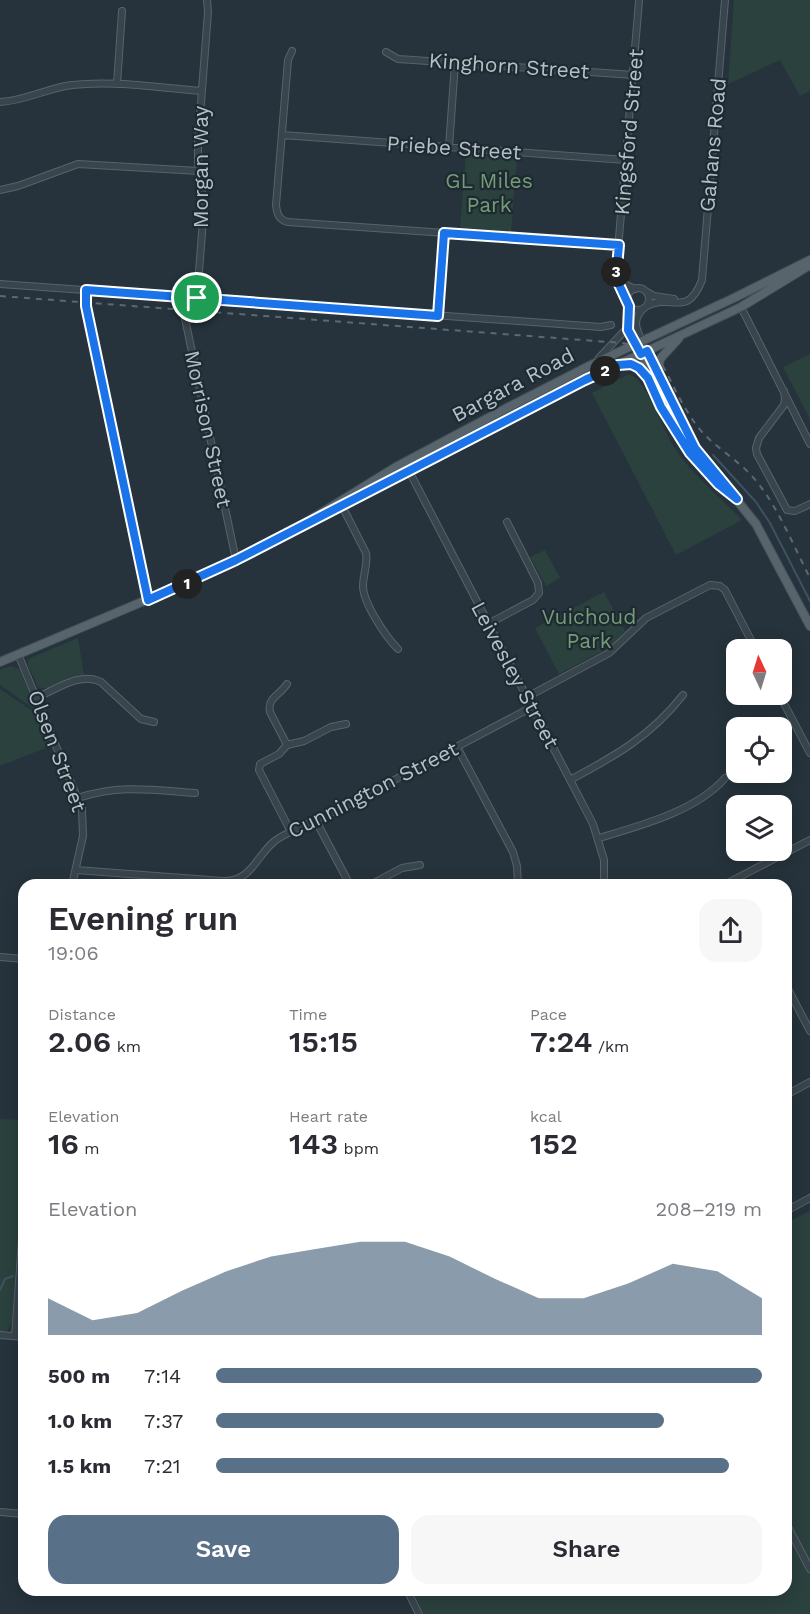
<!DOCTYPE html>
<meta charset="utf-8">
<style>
:root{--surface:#fff;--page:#f7f7f7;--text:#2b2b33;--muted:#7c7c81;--accent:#597188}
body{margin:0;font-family:"Work Sans",sans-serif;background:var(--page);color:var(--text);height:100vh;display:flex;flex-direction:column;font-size:22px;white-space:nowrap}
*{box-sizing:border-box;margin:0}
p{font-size:20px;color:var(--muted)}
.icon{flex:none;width:33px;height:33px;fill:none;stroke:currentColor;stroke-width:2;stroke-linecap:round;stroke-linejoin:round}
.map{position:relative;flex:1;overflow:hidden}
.panel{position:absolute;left:18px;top:879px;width:774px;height:717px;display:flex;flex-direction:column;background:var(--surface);border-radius:18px;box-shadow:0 3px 15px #0003}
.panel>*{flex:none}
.needle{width:39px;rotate:356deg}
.controls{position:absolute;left:726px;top:639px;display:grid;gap:12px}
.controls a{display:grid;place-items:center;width:66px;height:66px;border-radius:12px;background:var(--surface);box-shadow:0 3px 15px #0003;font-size:30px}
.pin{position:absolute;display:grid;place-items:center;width:51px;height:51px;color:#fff;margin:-26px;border:3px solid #fff;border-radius:50%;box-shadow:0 2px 6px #0007}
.km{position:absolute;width:30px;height:30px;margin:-15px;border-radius:50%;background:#222;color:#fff;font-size:16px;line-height:30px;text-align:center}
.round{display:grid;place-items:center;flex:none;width:63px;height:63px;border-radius:18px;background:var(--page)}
.overview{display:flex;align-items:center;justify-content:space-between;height:102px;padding:0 30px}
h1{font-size:33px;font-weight:600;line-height:45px}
.stats{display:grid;grid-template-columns:repeat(3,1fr);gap:9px;height:102px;padding:6px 30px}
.stats div{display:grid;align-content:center}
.stats b{font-size:30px;font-weight:600}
.stats small{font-size:16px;font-weight:400}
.stats p{font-size:16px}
.chart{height:168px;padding:12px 30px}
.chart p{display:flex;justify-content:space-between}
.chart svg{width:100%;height:108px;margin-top:6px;fill:var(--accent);opacity:.7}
.action{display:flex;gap:12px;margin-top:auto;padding:12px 30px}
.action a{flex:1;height:69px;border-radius:18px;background:var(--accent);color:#fff;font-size:24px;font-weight:600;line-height:69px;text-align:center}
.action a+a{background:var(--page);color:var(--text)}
ul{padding:0 30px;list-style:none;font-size:20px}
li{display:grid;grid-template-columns:96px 72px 1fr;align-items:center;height:45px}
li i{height:15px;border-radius:8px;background:var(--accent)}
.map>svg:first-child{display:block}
.green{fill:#2b413e}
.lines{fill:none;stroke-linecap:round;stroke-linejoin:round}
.stream{stroke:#3b5262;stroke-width:2}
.minor-casing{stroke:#57636a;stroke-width:8}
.major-casing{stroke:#424e55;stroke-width:10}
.minor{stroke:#39454c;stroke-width:6}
.major{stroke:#58646c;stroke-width:8}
.rail{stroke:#5c6973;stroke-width:2;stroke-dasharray:6 6;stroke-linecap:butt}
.route-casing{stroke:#fff;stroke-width:12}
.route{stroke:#1a73e8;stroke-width:8}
.labels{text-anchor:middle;stroke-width:4.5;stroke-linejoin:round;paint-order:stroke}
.street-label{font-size:21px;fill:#b5c0c7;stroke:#1e2a31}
.park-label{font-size:21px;fill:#759b77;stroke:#1e2a31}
</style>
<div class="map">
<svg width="810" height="1614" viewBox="0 0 810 1614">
<rect width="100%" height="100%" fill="#26333c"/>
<!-- green -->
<path class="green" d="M734 0H810V91L800 96 780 60 728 84Z
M466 154 517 158 511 232 460 228Z
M810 354V419L783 367Z
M629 374C647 381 662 427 672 444 690 473 719 496 742 520L676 555 592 393Z
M545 550 560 578 546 586 530 557Z
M604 592 625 631 612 646 559 674 535 628Z
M78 638 84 675 48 689 38 687 28 665V659Z
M11 666 19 669 37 711 0 685V670Z
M0 689 34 712 48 747 0 766Z
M0 1119 24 1120V1155L12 1321 7 1331 0 1332Z
M810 1211V1614H424L412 1590H786V1223Z"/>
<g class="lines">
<!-- stream -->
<path class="stream" d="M713 455 756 502 770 523 810 601
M0 1290 5 1279 13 1276"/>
<!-- minor casing -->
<g class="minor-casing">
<path id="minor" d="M292 51 288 60 276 205C277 214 279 220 288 222L619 245
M386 52 398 59 634 75
M117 84 122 11
M0 102C25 101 47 88 72 85 114 80 159 88 202 91
M282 135 626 160
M449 147 455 63
M0 190 18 186 78 164 199 171
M619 273 624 284 635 289
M0 284 601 327 611 325
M627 299a11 11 0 1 1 22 0a11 11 0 1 1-22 0Z
M86 290V306L148 600
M647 292 654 296 674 299
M185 298 184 314 236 560
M197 298 204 207 198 163V142L208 12 207 0
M628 300 617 281 616 273 639 1
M629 305 628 327 635 344
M647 306C671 293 687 319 702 280L725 0
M741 307 810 444
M438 316 444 233
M642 341C636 329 632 320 643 309
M598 359 628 327
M784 391 785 399 784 405 759 438 756 448 757 454 787 510 795 511 810 504
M409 471 593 824 604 860V885
M342 506 366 553C368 564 363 575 363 586 363 603 386 637 398 649
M488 624 533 600 539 593 538 583 507 522
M18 654 82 809 83 836 72 885
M779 694 810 753
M527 697 609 653 646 618 710 585 720 586 725 590 756 650
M36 698C55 690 81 671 101 682L141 719 154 722
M287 745 279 754 260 764 259 770 291 832
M287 745 270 712C267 698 280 695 287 684
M287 745 304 741 331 727 346 724
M457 747 513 852 517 866 518 885
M570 780C615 756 651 736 683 695
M78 798C119 784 153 790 195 793
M316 821 350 885
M599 838C639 826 697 811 725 778
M76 870 223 881C254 882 257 851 279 838 300 826 323 817 345 806 407 773 470 740 532 707
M157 885 159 876
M370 885 402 868 420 865
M724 885 810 840
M0 957 24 959
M786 985 810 1031
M786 1095 810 1082
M786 1199 791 1208
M786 1211 810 1198
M0 1335 24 1337
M15 1336 24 1212
M0 1512 24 1514
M786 1523 810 1569
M407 1590 419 1614"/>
</g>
<!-- major casing -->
<g class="major-casing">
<path id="major" d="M646 349 695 448 756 524 810 626
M640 351 664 401 667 415 679 437 697 462 713 479
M623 364C638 364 645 373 651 386
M658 371 660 359 679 338
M341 507 585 380 741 307 810 265
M0 662 215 571 305 523 396 467 505 409 591 365 736 297 810 260"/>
</g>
<!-- minor -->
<use href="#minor" class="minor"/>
<!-- major -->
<use href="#major" class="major"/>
<!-- rail -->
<path class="rail" d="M0 296 622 343C662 348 663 369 680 399 685 408 691 418 697 426 714 448 740 460 757 482 779 509 794 547 810 578"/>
</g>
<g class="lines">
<!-- route casing -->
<g class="route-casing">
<path id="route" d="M444 233 619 245 616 278 629 306 628 330 641 354 647 351 695 448 737 499 718 484 690 453 661 407 648 378 639 368 631 364 618 365 585 380 236 560 148 600 86 306V290L438 316Z"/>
</g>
<!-- route -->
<use href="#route" class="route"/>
</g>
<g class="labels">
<!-- street labels -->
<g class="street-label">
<text transform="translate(509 66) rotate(4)" y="7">Kinghorn Street</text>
<text transform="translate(629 132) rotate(-85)" y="7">Kingsford Street</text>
<text transform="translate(713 145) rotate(-85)" y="7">Gahans Road</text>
<text transform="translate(454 148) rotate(4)" y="7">Priebe Street</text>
<text transform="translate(201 167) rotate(-90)" y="7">Morgan Way</text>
<text transform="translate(513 385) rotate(-28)" y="7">Bargara Road</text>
<text transform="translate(208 429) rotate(78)" y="7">Morrison Street</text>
<text transform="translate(515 675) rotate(62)" y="7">Leivesley Street</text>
<text transform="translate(57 751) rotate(69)" y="7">Olsen Street</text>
<text transform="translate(373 790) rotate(-27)" y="7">Cunnington Street</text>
</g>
<!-- park labels -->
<g class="park-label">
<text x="489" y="188">GL Miles<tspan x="489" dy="24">Park</tspan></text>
<text x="589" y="624">Vuichoud<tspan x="589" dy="24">Park</tspan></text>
</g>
</g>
</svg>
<div class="controls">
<a><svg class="needle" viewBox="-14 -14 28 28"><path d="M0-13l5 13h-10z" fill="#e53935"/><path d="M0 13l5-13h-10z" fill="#7c7c81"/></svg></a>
<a><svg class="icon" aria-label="locate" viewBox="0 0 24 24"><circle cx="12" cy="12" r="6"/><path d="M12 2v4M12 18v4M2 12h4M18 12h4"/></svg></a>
<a><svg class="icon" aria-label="layers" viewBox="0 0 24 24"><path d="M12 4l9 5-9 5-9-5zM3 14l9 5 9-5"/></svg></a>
</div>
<div class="pin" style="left:197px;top:298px;background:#1e9e55"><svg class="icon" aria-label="arrive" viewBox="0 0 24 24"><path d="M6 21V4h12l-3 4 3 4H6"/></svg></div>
<b class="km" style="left:187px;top:584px">1</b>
<b class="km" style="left:605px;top:371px">2</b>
<b class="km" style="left:616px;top:272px">3</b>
<section class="panel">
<div class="overview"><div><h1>Evening run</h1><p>19:06</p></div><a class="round"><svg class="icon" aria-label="share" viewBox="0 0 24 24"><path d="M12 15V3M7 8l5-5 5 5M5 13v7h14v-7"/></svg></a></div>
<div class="stats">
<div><p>Distance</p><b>2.06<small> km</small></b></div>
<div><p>Time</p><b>15:15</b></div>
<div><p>Pace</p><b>7:24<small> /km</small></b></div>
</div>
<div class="stats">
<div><p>Elevation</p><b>16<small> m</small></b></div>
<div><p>Heart rate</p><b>143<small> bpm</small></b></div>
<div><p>kcal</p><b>152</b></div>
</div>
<div class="chart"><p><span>Elevation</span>208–219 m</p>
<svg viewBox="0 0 160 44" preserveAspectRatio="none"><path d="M0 44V29L10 38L20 35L30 26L40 18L50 12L60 9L70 6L80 6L90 12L100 21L110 29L120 29L130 23L140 15L150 18L160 29V44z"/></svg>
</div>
<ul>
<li><b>500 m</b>7:14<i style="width:100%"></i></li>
<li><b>1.0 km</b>7:37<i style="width:82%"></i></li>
<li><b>1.5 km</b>7:21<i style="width:94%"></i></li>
</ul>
<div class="action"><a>Save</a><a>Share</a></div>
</section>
</div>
